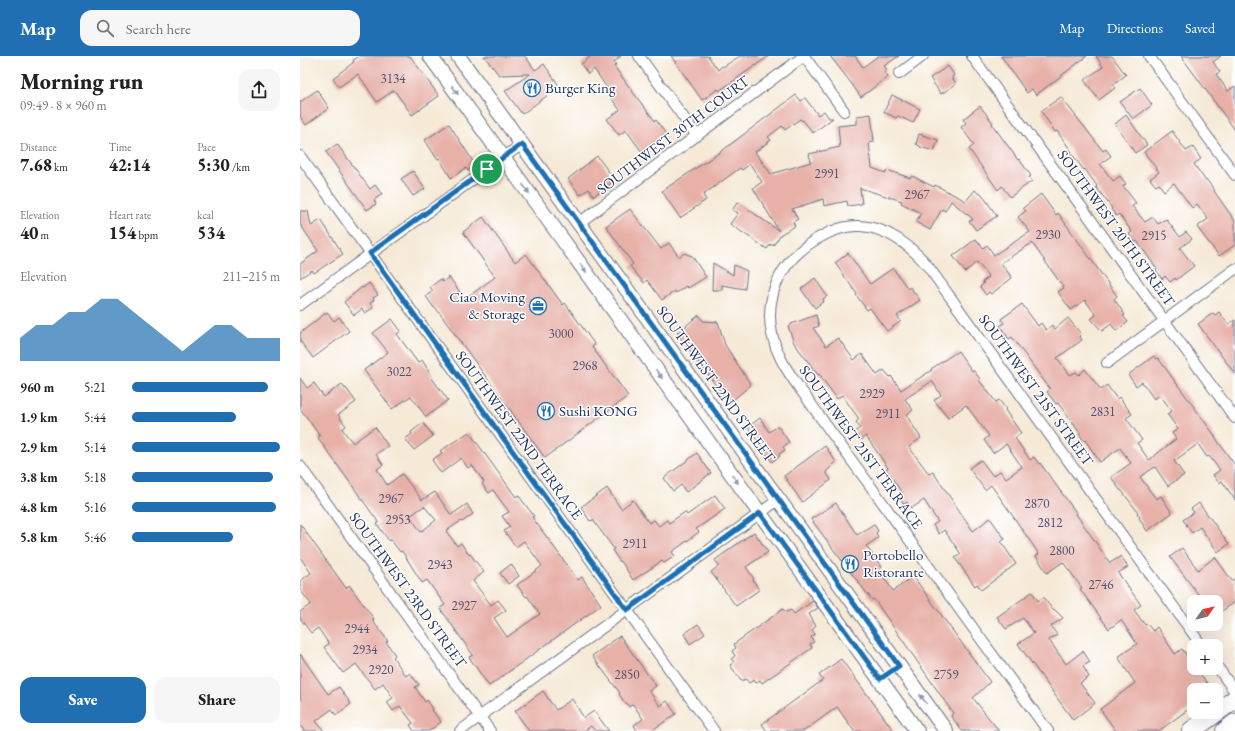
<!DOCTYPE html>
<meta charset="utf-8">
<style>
:root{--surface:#fff;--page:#f6f6f6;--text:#222;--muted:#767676;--accent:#1f6fb2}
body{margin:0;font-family:"EB Garamond",serif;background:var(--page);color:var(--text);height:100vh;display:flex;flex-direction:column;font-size:15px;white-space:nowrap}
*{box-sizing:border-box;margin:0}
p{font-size:13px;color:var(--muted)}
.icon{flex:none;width:22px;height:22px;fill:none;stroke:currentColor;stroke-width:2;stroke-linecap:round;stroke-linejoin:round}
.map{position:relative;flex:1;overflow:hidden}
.drawer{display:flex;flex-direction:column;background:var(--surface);width:300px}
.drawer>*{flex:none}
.needle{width:26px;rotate:56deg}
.buttons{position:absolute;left:887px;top:539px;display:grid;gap:8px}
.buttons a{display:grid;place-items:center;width:36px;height:36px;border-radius:8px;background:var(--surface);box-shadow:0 4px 16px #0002;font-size:20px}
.pin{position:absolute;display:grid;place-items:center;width:34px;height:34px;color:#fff;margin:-17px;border:2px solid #fff;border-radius:50%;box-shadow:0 1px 4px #0007}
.round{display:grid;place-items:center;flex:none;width:42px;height:42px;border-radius:12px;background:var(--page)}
.summary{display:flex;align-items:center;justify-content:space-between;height:68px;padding:0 20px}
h1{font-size:22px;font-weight:800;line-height:30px}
.figures{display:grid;grid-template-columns:repeat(3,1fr);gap:6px;height:68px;padding:4px 20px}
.figures div{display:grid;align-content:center}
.figures b{font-size:17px;font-weight:800}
.figures small{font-size:11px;font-weight:400}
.figures p{font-size:11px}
.chart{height:112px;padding:8px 20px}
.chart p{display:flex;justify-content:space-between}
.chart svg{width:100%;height:72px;margin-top:4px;fill:var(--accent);opacity:.7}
.cta{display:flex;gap:8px;margin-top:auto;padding:8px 20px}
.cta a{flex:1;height:46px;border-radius:12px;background:var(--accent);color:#fff;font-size:16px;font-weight:800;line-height:46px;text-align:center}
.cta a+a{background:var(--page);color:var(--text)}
ul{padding:0 20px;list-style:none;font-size:13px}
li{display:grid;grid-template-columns:64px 48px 1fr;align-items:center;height:30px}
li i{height:10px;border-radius:5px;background:var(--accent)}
header{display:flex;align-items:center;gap:24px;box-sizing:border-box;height:56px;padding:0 20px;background:var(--accent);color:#fff}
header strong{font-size:19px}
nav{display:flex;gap:22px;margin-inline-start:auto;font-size:14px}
.search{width:280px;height:36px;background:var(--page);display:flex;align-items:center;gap:10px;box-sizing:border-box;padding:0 14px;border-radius:12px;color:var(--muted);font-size:15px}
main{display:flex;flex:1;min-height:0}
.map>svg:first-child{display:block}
.building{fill:#e7b1a8;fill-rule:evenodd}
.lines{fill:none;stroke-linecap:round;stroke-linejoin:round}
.street-casing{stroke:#687088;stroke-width:12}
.secondary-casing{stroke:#687088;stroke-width:16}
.highway-casing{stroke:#687088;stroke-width:20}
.street{stroke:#fff;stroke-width:10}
.secondary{stroke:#fff;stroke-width:14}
.highway{stroke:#fff;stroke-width:18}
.oneway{fill:#8d97ae}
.route-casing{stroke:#fff;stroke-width:8}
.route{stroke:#1f6fb2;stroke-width:5}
.labels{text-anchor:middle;stroke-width:3;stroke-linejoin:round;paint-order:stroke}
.number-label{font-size:13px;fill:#4e5070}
.poi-label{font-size:15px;fill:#1b2f5e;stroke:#fff;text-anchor:start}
.street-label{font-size:15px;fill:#1b2f5e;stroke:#fff}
</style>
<header>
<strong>Map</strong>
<div class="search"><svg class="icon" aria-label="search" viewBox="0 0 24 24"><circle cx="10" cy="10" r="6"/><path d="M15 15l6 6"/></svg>Search here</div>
<nav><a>Map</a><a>Directions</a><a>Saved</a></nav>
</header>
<main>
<section class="drawer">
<div class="summary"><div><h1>Morning run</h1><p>09:49 · 8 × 960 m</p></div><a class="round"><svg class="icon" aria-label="share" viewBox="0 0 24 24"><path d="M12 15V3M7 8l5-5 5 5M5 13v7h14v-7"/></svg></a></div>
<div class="figures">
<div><p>Distance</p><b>7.68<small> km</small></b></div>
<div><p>Time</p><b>42:14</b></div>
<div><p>Pace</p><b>5:30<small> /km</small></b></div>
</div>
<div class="figures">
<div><p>Elevation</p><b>40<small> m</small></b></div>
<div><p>Heart rate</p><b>154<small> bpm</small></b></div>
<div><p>kcal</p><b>534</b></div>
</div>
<div class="chart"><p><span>Elevation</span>211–215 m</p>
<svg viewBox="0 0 160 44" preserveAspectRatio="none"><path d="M0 44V30L10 22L20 22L30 14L40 14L50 6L60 6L70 14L80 22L90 30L100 38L110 30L120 22L130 22L140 30L150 30L160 30V44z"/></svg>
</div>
<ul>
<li><b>960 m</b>5:21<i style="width:92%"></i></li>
<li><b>1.9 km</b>5:44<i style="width:70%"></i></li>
<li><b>2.9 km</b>5:14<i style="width:100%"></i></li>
<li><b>3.8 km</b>5:18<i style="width:95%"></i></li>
<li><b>4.8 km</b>5:16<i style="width:97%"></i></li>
<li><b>5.8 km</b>5:46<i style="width:68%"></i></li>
</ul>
<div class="cta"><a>Save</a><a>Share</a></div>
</section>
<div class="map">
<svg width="935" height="675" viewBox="0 0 935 675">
<rect width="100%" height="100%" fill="#fff"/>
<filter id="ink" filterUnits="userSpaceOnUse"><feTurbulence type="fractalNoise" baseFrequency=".025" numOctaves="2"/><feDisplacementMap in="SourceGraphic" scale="8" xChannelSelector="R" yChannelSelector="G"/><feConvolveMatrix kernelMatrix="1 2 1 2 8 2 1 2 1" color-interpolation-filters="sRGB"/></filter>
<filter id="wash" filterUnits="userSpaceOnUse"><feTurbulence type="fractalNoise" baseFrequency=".012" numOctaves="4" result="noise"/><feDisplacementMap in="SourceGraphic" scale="16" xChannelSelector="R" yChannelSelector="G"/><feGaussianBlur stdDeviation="0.9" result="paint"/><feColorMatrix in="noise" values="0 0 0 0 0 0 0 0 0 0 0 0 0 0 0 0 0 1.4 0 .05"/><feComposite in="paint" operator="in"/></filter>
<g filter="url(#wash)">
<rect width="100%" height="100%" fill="#f6ead7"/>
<g id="blocks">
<!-- building -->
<path class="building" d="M60 0H110L139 40 112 59 94 34 77 46 58 18 39 31 33 22 54 6 53 4Z
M184 0H225L235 14 244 8 258 28 247 36 248 39 222 58 205 35 230 18 199 19Z
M291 0H321L314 6 316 9 314 10 338 43 355 65 356 64 366 78 342 96 326 74 319 79 307 63 320 54 306 35 308 33 294 13 288 18 281 8Z
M371 0H408L418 14 422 10 423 11 440 0H469L419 35 418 33 402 44Z
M530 0H555L563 11 578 0H599L584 10 587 13 584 16 588 21 561 41 548 23Z
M701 0H787L736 39 732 33 727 37Z
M796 0H812L826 19 813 29 815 32 799 44 784 24 803 11Z
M881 0H921L913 6 920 16 916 18 928 35 935 30V74Z
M648 10 654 19 652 21 656 28 641 38 630 22Z
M840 32 852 49 833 63 820 46Z
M17 34 29 52 6 69 0 61V46Z
M496 39 501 45 505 42 518 59 524 55 529 62H533L513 77 503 64 502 65 500 63 485 74 482 70 468 81 471 84 455 96 471 118 511 106 509 98 540 91 538 70 557 68V60L571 58 574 86 569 87 572 112 586 117 587 114 610 122 612 120 634 131 635 129 666 145 675 134 679 138 681 137 697 160 676 174 669 165 673 163 651 145 645 155 642 153 630 174 616 166 621 157 601 147 602 145 560 132 562 148 548 150 547 145 524 150 523 143 492 153 498 163 493 166 495 170 481 178 473 190 471 188 467 193 430 168 438 157 432 154 438 146 479 175 453 132 462 126 450 108 442 114 440 112 403 139 406 144 380 162 362 135 423 94Z
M592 39 620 53 613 67 598 60 596 62 584 56Z
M761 41 803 95 806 93 811 100 800 108 813 125 820 120 826 128 823 130 836 147 832 150 845 166 853 161 858 168 866 163 880 181 886 176 892 183 880 192 894 210 876 224 875 222 870 226 865 220 862 223 856 214 857 213 837 185 835 186 829 178 832 176 819 158 816 160 811 153 812 152 796 131 797 130 785 113 784 114 771 97 772 96 757 75 755 76 741 55Z
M680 50 693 67 692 68 708 90 718 104 719 103 731 120 729 121 732 125 710 141 702 130 698 134 669 93 674 89 661 71 666 67 663 63Z
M826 59 847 89 835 97 815 68Z
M149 68 174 107 173 111 168 115 166 112 151 122 139 102 137 103 125 84Z
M872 75 886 95 893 91 901 103 894 108 905 124 906 123 915 135H914L935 165V189L919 200 897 171 908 163 897 148 892 152 874 127 864 135 859 128 856 130 850 123 859 116 844 96Z
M619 78 638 84 634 95 620 91V90L616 88Z
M37 88 70 133 75 129 82 138 74 144 76 148 67 154 26 96Z
M297 100 315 124 294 140 289 133 280 139 268 123Z
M113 115 125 133 113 140 101 123Z
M741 138 756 159 758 157 817 240 814 243 825 259 823 260 828 266 816 275 811 268 802 275 791 263 796 259 785 244 771 254 758 236 764 232 732 187 701 207 712 222 691 238 689 236 686 239 680 231 684 227 682 226 689 221 677 206 665 216 653 200 676 183 683 192 687 189 694 199 730 176 718 161 726 155 723 152Z
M330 153 361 193 369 187 379 201 384 197 392 200 406 221 388 232 386 230 376 237 375 235 362 244 347 224 344 227 330 210 333 208 306 170Z
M0 155H8L11 170 21 164 43 198 14 217 12 214 0 222V208L18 195 0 168Z
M183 161 215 206 226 198 263 249 265 247 295 289 292 291 328 340 245 402 135 251 134 252 126 240 133 235 130 231 141 223 143 226 149 221 165 243 195 221 163 176Z
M548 197 570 228 593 212 608 233 610 231 620 244 597 260 601 265 587 275 570 252 567 254 556 239 557 238 535 207Z
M413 207 433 219 434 209 447 215 445 233 422 229V234H412Z
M515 222 527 240 523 243 524 245 515 252 501 233Z
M69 227 78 239 73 242 74 244 70 247 73 252 65 257 62 253 54 259 44 246 62 231 63 232Z
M722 248 738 270 741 267 746 274 752 269 755 273 768 262 781 278 779 280 782 284 757 302 770 319 776 316 779 319 785 313 801 334 807 329 817 343 819 341 832 358 826 362 842 384 837 387 849 404 876 383 872 377 878 373 867 358 872 355 860 339 854 343 842 326 836 330 828 319 854 300 856 303 858 302 913 377 919 387 935 409V444L922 425 919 427 913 419 920 414 909 400 907 401 898 388 874 405 884 419 868 430 855 411 840 421 856 443 861 440 872 457 847 475 839 462 840 461 837 457 838 456 821 434H820L811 421 831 407 820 392 800 406 785 384 784 385 779 378 780 377 758 347 756 348 747 336 750 333 712 281 709 283 700 270 704 267 701 263Z
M27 256 34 265 39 261 49 275 13 302 0 285V277Z
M919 256 928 268 935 264V318L898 268 913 257 915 259Z
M399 259 403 265 418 266 425 289 451 329 429 347 377 277Z
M516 259 519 270 513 272 526 290 538 282 554 304 562 298 577 319 584 314 590 321 591 320 601 334 632 314 631 313 658 295 672 315 673 314 680 323 679 324 696 346 699 344 706 353 705 354 721 377 715 382 730 404 734 401 739 408 740 407 777 458H776L810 507 821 500 828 511 818 517 841 549 834 554 845 569 847 568 853 575 857 571 875 598 882 593 894 609V612H896L912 634H894V649L859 675H816L800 653 835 627 818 601 837 588 821 564 809 573 780 533 782 532 763 506 747 517 736 500 739 498 708 453 691 429 685 434 669 412 681 404 693 420 700 415 706 422 722 411 706 388 693 397 684 384 689 380 666 349 648 362 634 344 641 339 632 325 605 343 613 354 606 359 621 382 609 391 629 418 633 416 673 475 690 462 705 483 701 486 716 508 681 534 677 528 675 530 655 502 661 498 644 474 639 478 633 469 638 466 624 444 612 452 607 446 604 448 598 440 602 437 586 413 588 412 566 380 561 384 555 376 560 372 556 366 559 363 542 339 537 343 519 318 518 319 494 287 488 270 491 269V268Z
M92 263 101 275 97 278 118 307 122 304 132 320 131 321 148 344 126 361 111 340 92 353 64 314 88 296 73 277Z
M0 322 7 332 14 327 24 341 42 328 45 333 46 332 56 346 38 359 46 370 42 373 53 387 75 371 88 390 76 398 83 409 77 413 87 429 102 418 122 444 135 436 151 459 167 448 173 458 162 466 161 465 146 475 157 490 161 487 169 499 170 498 184 516 173 525 191 549 198 544 206 554 194 562 207 581 240 558 227 540 226 541 217 529 242 510 224 485 216 491 204 475 210 471 202 460 209 456 193 434 189 437 182 428 184 426 172 409 168 412 161 402 141 417 132 404 142 397 140 395 169 376 216 441 218 439 234 460 232 461 278 524 282 521 301 549 189 630 169 601 173 599 140 552 145 549 127 524 122 527 102 495 100 496 91 484 89 485 77 468 79 467 18 382 20 380 0 352ZM124 450 136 464 121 476 110 460Z
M460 362 469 376 478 370 489 386 483 391 485 394 479 398 480 400 472 406 448 371Z
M123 367 133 380 114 394 105 383 112 378 111 376Z
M525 390 536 406 526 416 531 424 502 446 484 420Z
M397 397 411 417 386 436 381 429 373 435 364 422Z
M307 432 321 453 333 444 349 467 354 464 359 470 367 464 369 467 385 456 387 459 415 439 425 453 396 473 399 476 372 496 375 500 364 507 362 505 333 524 321 505 320 506 312 494 314 493 293 464 290 465 281 451Z
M536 447 557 479 574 468 578 475 576 477 578 482 566 490 582 511 579 514 593 535 613 520 690 626 673 642 699 675H662L651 660 653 657 574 543 572 544 536 497 511 463Z
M899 447 929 488 918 496 900 471 892 477 886 469H887L883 464 894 456 891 453Z
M0 468 46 532 49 529 74 563 72 564 88 585 86 586 95 599 93 601 106 620 110 617 119 629 115 631 125 646 127 644 133 653 132 654 141 666 129 675H114L110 669 113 667 100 650 93 655 87 646 93 642 83 627 75 633 56 608 43 617 24 591 29 588 18 572 11 577 0 562V556L11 548 0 534V525L11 517 0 501Z
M454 476 468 496 446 511 454 523 453 524 459 534 436 550 411 516 419 510 415 504Z
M882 492 898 514 915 501 932 525 935 523V546L916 559V546H904L870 501Z
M211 508 219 520 208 528 200 517Z
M732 536 738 545 743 541 753 554 754 553 763 562 751 570 757 579 749 584 766 608 783 595 790 606 783 610 789 621 780 627 795 647 773 664 718 588 734 577 723 562 706 573 697 561Z
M513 545 518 552 509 558 516 570 512 574 515 578 511 581 514 586 510 588 512 592 462 627 460 624 456 627 454 624 449 627 446 623 441 625 430 609 434 606 431 603 435 600 432 595 436 592 434 588 483 553 486 556 491 554 494 558Z
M398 568 405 578 390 588 384 578Z
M320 580 356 630 349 635 360 650 367 645 376 658 351 675H337L334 669 343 663 333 648 329 651 327 647H325L319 638 320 637 292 600Z
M0 598 28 638 39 631 51 648 36 659 32 653 16 665 24 675H4L0 669Z
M541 603 594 675H554L537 651 504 675H467L462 668 523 624 519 619Z
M243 635 256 654 272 643 284 662 294 655 309 675H295L291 670 284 675H229L215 655Z"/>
</g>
</g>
<g filter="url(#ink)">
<use href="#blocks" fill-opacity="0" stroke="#687088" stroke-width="1"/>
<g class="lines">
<!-- street casing -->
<g class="street-casing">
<path id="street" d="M339 0 397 80
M504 0 544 55
M672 0 935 362
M849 0 935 119
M599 18 623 0
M0 100 414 675
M279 167 504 0
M0 249 222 88
M807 307 935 213
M0 410 190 675
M916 609 935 636
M160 675 478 444
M748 675C688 593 628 510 569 428 549 401 530 375 511 348 501 334 489 319 481 303 458 257 472 211 515 184 528 176 544 169 560 170 586 171 611 190 627 209L902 590"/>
</g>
<!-- secondary casing -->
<g class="secondary-casing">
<path id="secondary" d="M130 0 617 675
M158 0 646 675"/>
</g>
<!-- highway casing -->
<g class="highway-casing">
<path id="highway" d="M891 675 935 643
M925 675 935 667"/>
</g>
<!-- street -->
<use href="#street" class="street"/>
<!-- secondary -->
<use href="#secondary" class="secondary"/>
<!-- highway -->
<use href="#highway" class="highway"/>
</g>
<!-- one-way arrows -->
<defs><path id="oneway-solid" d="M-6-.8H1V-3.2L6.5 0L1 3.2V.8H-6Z"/></defs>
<g class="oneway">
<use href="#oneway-solid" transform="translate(155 34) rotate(54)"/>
<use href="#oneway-solid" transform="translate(226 133) rotate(54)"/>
<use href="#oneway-solid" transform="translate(283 212) rotate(54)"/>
<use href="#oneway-solid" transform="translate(359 318) rotate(54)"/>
<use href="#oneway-solid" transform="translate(435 423) rotate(54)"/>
<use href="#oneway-solid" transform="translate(623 643) rotate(-126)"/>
</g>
</g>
<g class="lines" filter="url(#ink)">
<!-- route casing -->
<g class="route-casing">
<path id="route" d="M222 88 599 610 580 623 460 457 327 554 70 197Z"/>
</g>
<!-- route -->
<use href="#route" class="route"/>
</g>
<!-- icons -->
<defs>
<g id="restaurant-ring" transform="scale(0.9)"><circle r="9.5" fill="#fff" stroke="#1f6fb2" stroke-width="1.5"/><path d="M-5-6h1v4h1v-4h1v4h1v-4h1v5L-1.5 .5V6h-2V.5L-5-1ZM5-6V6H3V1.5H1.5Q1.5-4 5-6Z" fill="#1f6fb2"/></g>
<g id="office-ring" transform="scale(0.9)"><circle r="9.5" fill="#fff" stroke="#1f6fb2" stroke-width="1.5"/><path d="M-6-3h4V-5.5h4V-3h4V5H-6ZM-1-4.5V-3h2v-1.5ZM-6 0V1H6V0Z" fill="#1f6fb2"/></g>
</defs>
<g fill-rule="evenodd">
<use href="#restaurant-ring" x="232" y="32"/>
<use href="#office-ring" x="238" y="250"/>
<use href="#restaurant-ring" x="246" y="355"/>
<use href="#restaurant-ring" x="550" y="508"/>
</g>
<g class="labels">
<!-- number labels -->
<g class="number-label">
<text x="93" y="27">3134</text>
<text x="527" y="122">2991</text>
<text x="617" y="143">2967</text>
<text x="748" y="183">2930</text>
<text x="854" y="184">2915</text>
<text x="261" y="282">3000</text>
<text x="285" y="314">2968</text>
<text x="99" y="320">3022</text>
<text x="572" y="342">2929</text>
<text x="803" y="360">2831</text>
<text x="588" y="362">2911</text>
<text x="91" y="447">2967</text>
<text x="737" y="452">2870</text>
<text x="98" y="468">2953</text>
<text x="750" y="471">2812</text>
<text x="335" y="492">2911</text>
<text x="762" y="499">2800</text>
<text x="140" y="513">2943</text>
<text x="801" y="533">2746</text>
<text x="164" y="554">2927</text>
<text x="57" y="577">2944</text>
<text x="65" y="598">2934</text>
<text x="81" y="618">2920</text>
<text x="327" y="623">2850</text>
<text x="646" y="623">2759</text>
</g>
<!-- poi labels -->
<g class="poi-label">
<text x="245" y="37">Burger King</text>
<text x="225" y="246" text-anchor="end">Ciao Moving<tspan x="225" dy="17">&amp; Storage</tspan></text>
<text x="259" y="360">Sushi KONG</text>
<text x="563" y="504">Portobello<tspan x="563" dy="17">Ristorante</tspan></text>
</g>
<!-- street labels -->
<g class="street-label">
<text transform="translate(373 79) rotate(-37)" y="5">SOUTHWEST 30TH COURT</text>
<text transform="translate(816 172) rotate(54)" y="5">SOUTHWEST 20TH STREET</text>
<text transform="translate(416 328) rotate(54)" y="5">SOUTHWEST 22ND STREET</text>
<text transform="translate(736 334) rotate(54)" y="5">SOUTHWEST 21ST STREET</text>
<text transform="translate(219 379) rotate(54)" y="5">SOUTHWEST 22ND TERRACE</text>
<text transform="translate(561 391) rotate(54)" y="5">SOUTHWEST 21ST TERRACE</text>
<text transform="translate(108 534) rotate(54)" y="5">SOUTHWEST 23RD STREET</text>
</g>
</g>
</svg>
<div class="buttons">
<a><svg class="needle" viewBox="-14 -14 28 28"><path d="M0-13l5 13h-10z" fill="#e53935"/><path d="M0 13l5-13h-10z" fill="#767676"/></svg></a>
<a>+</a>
<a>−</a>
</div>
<div class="pin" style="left:187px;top:113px;background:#1e9e55"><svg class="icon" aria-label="arrive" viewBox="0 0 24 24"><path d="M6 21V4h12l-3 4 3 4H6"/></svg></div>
</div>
</main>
